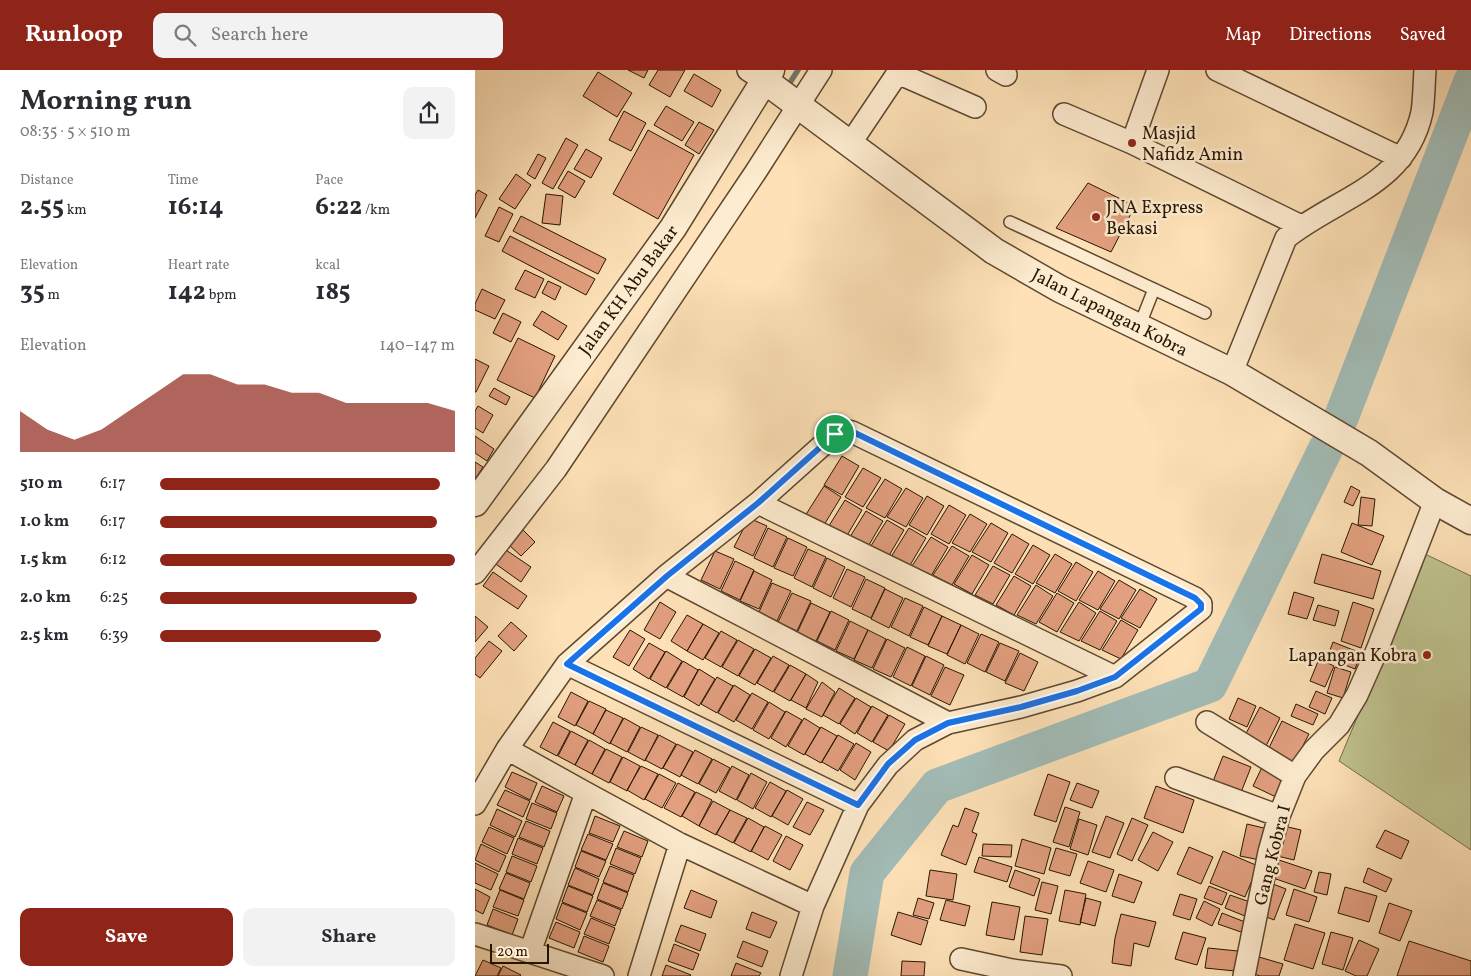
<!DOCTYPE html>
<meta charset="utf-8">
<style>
:root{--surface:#fff;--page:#f2f2f3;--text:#2b2b33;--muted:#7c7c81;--accent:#8f2418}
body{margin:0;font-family:Vollkorn,serif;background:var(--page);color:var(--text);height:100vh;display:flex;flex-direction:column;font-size:19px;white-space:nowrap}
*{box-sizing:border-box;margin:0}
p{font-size:16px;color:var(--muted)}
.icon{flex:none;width:28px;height:28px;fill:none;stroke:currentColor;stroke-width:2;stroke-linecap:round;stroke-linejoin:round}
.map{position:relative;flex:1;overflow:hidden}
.side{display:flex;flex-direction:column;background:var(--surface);width:475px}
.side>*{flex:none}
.scale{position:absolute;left:15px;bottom:12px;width:59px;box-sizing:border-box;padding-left:5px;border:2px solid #281500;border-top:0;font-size:14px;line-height:18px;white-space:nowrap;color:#281500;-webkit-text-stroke:4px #feecd0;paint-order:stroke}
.pin{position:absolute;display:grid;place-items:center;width:42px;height:42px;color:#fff;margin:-21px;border:2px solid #fff;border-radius:50%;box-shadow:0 1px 5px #0007}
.round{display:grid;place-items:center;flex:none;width:52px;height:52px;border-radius:10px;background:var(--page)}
.head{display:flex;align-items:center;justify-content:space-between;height:85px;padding:0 20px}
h1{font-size:28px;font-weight:700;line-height:38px}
.figures{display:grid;grid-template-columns:repeat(3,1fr);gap:8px;height:85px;padding:5px 20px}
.figures div{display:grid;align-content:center}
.figures b{font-size:25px;font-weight:700}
.figures small{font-size:14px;font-weight:400}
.figures p{font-size:14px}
.chart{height:140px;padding:10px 20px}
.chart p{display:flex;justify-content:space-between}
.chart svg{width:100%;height:90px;margin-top:5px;fill:var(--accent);opacity:.7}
.button{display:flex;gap:10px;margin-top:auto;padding:10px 20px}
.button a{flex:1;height:58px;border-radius:10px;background:var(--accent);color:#fff;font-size:20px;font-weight:700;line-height:58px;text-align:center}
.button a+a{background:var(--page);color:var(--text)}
ul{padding:0 20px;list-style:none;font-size:16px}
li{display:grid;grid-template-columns:80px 60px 1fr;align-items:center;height:38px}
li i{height:12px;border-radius:6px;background:var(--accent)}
header{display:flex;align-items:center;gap:30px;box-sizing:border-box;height:70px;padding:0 25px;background:var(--accent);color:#fff}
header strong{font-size:24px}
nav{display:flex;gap:28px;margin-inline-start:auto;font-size:18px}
.search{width:350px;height:45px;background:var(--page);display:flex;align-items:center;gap:12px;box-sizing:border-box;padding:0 18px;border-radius:10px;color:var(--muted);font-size:19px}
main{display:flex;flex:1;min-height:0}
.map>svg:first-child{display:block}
.green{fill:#bfc38f;stroke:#746c48}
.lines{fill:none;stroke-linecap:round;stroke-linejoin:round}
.stream{stroke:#71796e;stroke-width:5.5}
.river{stroke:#a2bcb7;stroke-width:35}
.building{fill:#e3a080;stroke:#281500}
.service-casing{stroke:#5e482e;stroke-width:14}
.minor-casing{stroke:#5e482e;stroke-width:24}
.tertiary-casing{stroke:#5e482e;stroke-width:29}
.service{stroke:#feecd0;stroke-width:11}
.minor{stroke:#feecd0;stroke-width:21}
.tertiary{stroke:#feecd0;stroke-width:26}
.route-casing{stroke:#fff;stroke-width:10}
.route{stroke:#1a73e8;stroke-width:6}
.poi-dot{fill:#8f2418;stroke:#feecd0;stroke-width:2}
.labels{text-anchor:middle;stroke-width:5;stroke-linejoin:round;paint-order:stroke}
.poi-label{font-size:18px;fill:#281500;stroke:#feecd0;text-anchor:start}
.street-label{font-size:18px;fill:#281500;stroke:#feecd0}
</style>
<header>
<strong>Runloop</strong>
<div class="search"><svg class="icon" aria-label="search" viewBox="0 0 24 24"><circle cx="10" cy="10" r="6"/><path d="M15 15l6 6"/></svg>Search here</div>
<nav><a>Map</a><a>Directions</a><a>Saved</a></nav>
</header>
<main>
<section class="side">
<div class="head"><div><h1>Morning run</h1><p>08:35 · 5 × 510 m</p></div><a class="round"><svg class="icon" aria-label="share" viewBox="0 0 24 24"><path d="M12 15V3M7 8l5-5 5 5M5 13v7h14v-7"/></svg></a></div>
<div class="figures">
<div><p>Distance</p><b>2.55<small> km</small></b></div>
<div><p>Time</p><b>16:14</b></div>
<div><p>Pace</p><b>6:22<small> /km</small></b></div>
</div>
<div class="figures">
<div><p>Elevation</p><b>35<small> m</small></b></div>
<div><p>Heart rate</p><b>142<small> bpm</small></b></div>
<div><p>kcal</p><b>185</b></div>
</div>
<div class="chart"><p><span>Elevation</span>140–147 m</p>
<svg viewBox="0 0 160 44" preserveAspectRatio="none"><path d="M0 44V24L10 33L20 38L30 33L40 24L50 15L60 6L70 6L80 11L90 11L100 15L110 15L120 20L130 20L140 20L150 20L160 24V44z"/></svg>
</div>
<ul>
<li><b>510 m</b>6:17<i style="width:95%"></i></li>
<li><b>1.0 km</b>6:17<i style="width:94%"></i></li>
<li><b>1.5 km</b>6:12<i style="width:100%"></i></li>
<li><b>2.0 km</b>6:25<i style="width:87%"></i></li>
<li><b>2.5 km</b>6:39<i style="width:75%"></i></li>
</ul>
<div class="button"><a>Save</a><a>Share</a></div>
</section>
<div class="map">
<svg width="996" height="906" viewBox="0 0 996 906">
<rect width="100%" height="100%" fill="#fee1b7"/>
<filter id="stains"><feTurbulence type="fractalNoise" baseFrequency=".004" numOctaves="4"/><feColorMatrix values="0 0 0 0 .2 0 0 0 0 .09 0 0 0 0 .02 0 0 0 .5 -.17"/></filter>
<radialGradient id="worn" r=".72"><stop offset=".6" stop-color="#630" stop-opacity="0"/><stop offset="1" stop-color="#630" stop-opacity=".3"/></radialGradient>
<!-- green -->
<path class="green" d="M950 484 996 506V780L864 691Z"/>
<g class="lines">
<!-- stream -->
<path class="stream" d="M316 11 323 0"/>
<!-- river -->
<path class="river" d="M866 348 996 11
M375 906 392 803 462 716 735 615 851 378"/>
</g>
<!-- building -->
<path class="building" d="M153 0H173L169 8Z
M183 0H210L195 27 174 15Z
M123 2 157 23 142 47 108 26Z
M219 4 246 20 237 37 209 21Z
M191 36 219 52 207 71 179 55Z
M149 41 171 53 156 81 134 70Z
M224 52 239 60 224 84 210 75Z
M173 60 219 85 183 149 138 124Z
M91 68 103 75 78 119 67 113Z
M111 79 127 88 116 108 99 99Z
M63 84 71 88 60 109 52 104Z
M93 101 110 111 100 128 83 118Z
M41 104 56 115 40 139 24 129Z
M613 113 660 136 636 182 581 158Z
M3 120 12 125 0 148V125Z
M71 124 88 126 85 155 67 153Z
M24 137 38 144 24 172 10 166Z
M46 146 131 189 123 204 38 161Z
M35 166 120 209 111 225 27 181Z
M50 200 69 209 60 228 40 219Z
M73 211 86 217 80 230 67 223Z
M7 219 30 230 20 249 0 240V234Z
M67 241 92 256 83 270 58 255Z
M28 243 46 252 36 272 18 263Z
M43 268 80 286 60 328 22 310Z
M0 289 14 296 1 322H0Z
M19 318 35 327 31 335 14 326Z
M3 336 18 345 8 363 0 358V341Z
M0 366 19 379 12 391 0 383Z
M367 386 384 396 367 425 349 415Z
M0 392 8 397 0 409Z
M388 398 406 408 388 437 370 427Z
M410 409 427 419 410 448 391 438Z
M349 416 366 427 349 455 330 446Z
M876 416 885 421 878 436 869 432Z
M431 418 448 428 431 457 412 447Z
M452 426 469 436 452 465 434 455Z
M886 427 900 429 897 456 883 455Z
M370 430 387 440 370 469 352 459Z
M474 435 491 445 474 474 456 464Z
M391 441 408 451 391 480 373 470Z
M495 444 512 454 495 482 477 473Z
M274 448 292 456 278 486 259 477Z
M412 450 429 460 412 489 394 479Z
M516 453 533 463 516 492 497 482Z
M877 453 909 466 897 495 866 482Z
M293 458 312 467 298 497 279 488Z
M434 458 451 468 434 497 416 487Z
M48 460 60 472 46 486 34 475Z
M537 464 554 474 537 503 519 493Z
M456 467 473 477 456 506 437 496Z
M313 468 332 477 318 506 299 498Z
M558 475 575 485 558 514 540 504Z
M25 476 56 497 46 512 15 490Z
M477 476 494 486 477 515 458 505Z
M333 479 351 487 337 517 319 508Z
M240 481 259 489 245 519 226 510Z
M580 484 597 494 580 523 561 513Z
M847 484 906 501 898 529 839 513Z
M497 485 514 495 497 524 479 514Z
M352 488 370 497 356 527 338 518Z
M260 491 279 500 265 530 246 521Z
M601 492 618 502 601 531 583 521Z
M518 496 535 505 518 534 500 525Z
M372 499 390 507 376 537 358 528Z
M279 501 297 510 284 539 265 531Z
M623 501 640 511 623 540 604 530Z
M18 502 52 526 43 539 8 516Z
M539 506 556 516 539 545 521 535Z
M391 509 410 518 396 548 377 539Z
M644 510 661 520 644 549 625 539Z
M297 513 316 521 302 551 284 542Z
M561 515 578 526 561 554 542 545Z
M410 519 428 528 414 558 396 549Z
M665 519 682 529 665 558 646 548Z
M819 522 839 528 832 549 813 544Z
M317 523 336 531 322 561 303 552Z
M582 523 599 533 582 562 564 552Z
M430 528 448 536 434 566 416 557Z
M185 532 201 542 185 569 169 560Z
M604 532 621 543 604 571 585 562Z
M878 532 899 539 886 578 866 571Z
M336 533 355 542 341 571 322 563Z
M843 535 864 541 860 556 838 550Z
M449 537 467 546 453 575 435 567Z
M356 541 374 550 360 580 342 571Z
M625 541 642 551 625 580 606 571Z
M212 545 228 554 212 581 196 571Z
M0 546 13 557 0 572Z
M467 546 486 555 472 584 453 576Z
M646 550 663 560 646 589 627 580Z
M375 551 393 560 379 589 361 581Z
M36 552 52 566 39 581 23 566Z
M228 554 244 563 228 590 212 581Z
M486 555 504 564 490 594 472 585Z
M155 560 170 569 154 596 138 587Z
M393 560 411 569 397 598 379 590Z
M246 561 262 570 246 597 230 588Z
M506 564 524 572 510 602 492 593Z
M412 569 430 578 416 607 398 599Z
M263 570 279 579 263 606 247 597Z
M14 571 27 581 5 608 0 604V588Z
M858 572 886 583 880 599 852 588Z
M174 573 190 582 174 609 158 599Z
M525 573 544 581 530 611 511 602Z
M432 577 450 586 436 616 418 607Z
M280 579 296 588 280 615 264 606Z
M191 581 207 591 191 618 175 609Z
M545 583 563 592 549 621 530 613Z
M298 586 314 595 298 622 282 613Z
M451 586 469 595 455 625 437 616Z
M844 589 859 596 850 617 835 611Z
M208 591 223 600 208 627 192 618Z
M315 595 331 604 315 631 299 622Z
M470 597 489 605 475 635 456 626Z
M860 597 876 602 868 628 852 623Z
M224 599 240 609 224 636 209 627Z
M331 604 343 612 331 638 316 630Z
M242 607 258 616 242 643 226 634Z
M347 612 360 622 347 647 331 639Z
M259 615 275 625 259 652 243 643Z
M364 618 380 628 364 654 348 645Z
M841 621 857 628 850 644 834 637Z
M96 622 113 631 100 656 83 647Z
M277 623 293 632 277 659 261 650Z
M381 628 396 637 380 664 365 654Z
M763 628 781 636 772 657 754 649Z
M114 631 131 639 118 664 101 655Z
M294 632 310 642 294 669 278 660Z
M821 634 843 644 838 655 816 646Z
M397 636 413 645 397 672 382 663Z
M785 637 805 648 788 682 767 671Z
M131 640 148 648 135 674 118 664Z
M311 641 327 650 311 677 296 668Z
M414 645 430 654 414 681 398 672Z
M149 648 165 657 152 682 135 673Z
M329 648 345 658 329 685 313 676Z
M807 651 834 664 816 699 790 686Z
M78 652 95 661 82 686 65 677Z
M166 657 183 665 170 691 153 682Z
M346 657 362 666 346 693 330 684Z
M96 661 113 670 100 695 83 686Z
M184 665 201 674 187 699 170 690Z
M363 665 379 674 363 701 347 692Z
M114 670 130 679 117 704 100 695Z
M381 673 396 682 380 710 365 700Z
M202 674 218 682 205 707 188 698Z
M131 679 147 687 134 713 117 704Z
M220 680 237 689 223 714 206 705Z
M748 686 776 697 765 725 737 714Z
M148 687 165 696 152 721 135 712Z
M238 689 255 698 241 723 224 714Z
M789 693 811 703 801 727 778 716Z
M166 696 183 704 169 730 152 720Z
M257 696 274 705 261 730 244 721Z
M37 702 62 713 55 730 30 717Z
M276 703 292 712 278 739 262 730Z
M184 704 201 713 187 738 170 729Z
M573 704 595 712 581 752 559 745Z
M295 712 311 721 296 747 280 738Z
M203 713 220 722 206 747 189 738Z
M602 713 624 721 617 738 595 730Z
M67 716 89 726 82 742 60 732Z
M681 716 719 730 708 763 669 748Z
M30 720 55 731 48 747 22 735Z
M312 720 328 729 313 755 297 746Z
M221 722 237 730 224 756 207 746Z
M238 731 255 740 241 765 224 756Z
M332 732 349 740 335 765 318 757Z
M57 733 82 743 76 759 51 749Z
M590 737 605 742 594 777 578 772Z
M490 738 504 743 497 762 502 764 491 795 466 785 478 755 483 757Z
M22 739 47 751 40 767 15 755Z
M255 740 272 748 258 773 241 764Z
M120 746 145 756 138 772 114 763Z
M631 746 649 753 635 788 617 782Z
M273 748 289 757 276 782 259 773Z
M657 748 673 755 657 791 642 784Z
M604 749 622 755 613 785 595 779Z
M51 751 75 761 69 777 44 767Z
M772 754 797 760 790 791 765 786Z
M804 755 826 760 819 790 798 785Z
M290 756 307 765 293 790 276 781Z
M14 757 39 768 32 784 7 772Z
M910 760 934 771 926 789 901 777Z
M149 761 173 771 167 787 142 777Z
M678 762 698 772 683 801 663 790Z
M113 764 138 774 131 790 106 780Z
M311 766 328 775 315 800 298 791Z
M43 768 68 778 62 794 37 784Z
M547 769 576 778 569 804 540 796Z
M6 774 31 786 24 802 0 790Z
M508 774 537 775 536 787 507 786Z
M714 777 738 787 726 814 702 804Z
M141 778 166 788 160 804 135 794Z
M581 778 602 784 595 806 574 800Z
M106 781 131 791 124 807 100 797Z
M748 781 783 796 770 827 735 813Z
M37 786 62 796 56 812 31 802Z
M504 787 537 797 532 812 499 802Z
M804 790 837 801 830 819 798 808Z
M613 791 639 800 631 822 605 813Z
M0 793 23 804 16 820 0 813Z
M135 796 159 805 153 822 128 812Z
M100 798 124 809 118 825 93 815Z
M893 798 917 809 911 822 888 812Z
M455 800 482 804 478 830 451 826Z
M540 800 565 809 559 826 534 817Z
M844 802 856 804 852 825 839 822Z
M31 803 55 813 49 829 24 819Z
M644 804 667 812 659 833 637 826Z
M567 812 583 816 576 844 560 840Z
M128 813 153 823 147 839 122 829Z
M798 814 811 819 799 850 787 845Z
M93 816 118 826 112 842 87 832Z
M734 816 752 823 747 835 729 828Z
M870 817 902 826 894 852 863 843Z
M0 819 15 827 8 844 0 840Z
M819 819 842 827 834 852 811 845Z
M25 820 49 830 43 846 18 837Z
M216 820 242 831 236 848 209 838Z
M590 820 611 824 605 855 584 851Z
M705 824 722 829 715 850 698 845Z
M755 825 775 832 770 846 750 838Z
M443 828 459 833 454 849 438 845Z
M611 828 626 832 620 856 605 852Z
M122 830 146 840 140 856 115 846Z
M471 830 495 836 490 856 465 850Z
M729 831 745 839 737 856 721 848Z
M517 832 545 837 539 870 511 865Z
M87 833 112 843 105 860 81 849Z
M914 833 937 841 925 871 904 863Z
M18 839 43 849 37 865 12 855Z
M277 842 302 852 295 868 271 859Z
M423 842 453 851 446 875 416 865Z
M747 843 770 852 766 862 743 854Z
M646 844 681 852 674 877 659 873 656 896 637 893 640 868Z
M550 846 573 849 567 885 545 882Z
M116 848 140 858 134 874 109 864Z
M81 852 105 862 99 878 74 868Z
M820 854 850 863 838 899 809 890Z
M206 855 231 864 225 881 200 871Z
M708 862 731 868 722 895 700 889Z
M856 862 878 868 868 900 847 894Z
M109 866 134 876 128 892 103 882Z
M884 870 904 879 892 906H881L870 901Z
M268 871 293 881 287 897 262 887Z
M934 871 996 891V906H922Z
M199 874 224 884 218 900 193 891Z
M733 878 763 881 760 901 730 898Z
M784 887 808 894 804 906H785L779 904Z
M8 890 26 898 22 906H0Z
M427 891 450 892 449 906H426Z
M261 893 286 903 284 906H256Z
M191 895 216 905 215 906H187Z
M28 896 46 905 45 906H23Z"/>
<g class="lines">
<!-- service casing -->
<g class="service-casing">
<path id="service" d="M535 152 730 243
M664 257 679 219"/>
</g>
<!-- minor casing -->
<g class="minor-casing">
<path id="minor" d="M273 0 289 10
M522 0 531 5
M742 0 926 88
M589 44 657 73 826 156
M657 73 683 0
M375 74 420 7 427 5 500 37
M757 302 811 168C862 127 931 116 947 42 949 29 949 14 950 0
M283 433 640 607
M0 503 81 399 280 103 346 0
M191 506 473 653
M92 594 383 735
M732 652 820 706
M32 679 111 723 205 774 338 836
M701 708 804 746
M0 734 32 679 92 594 191 506 283 433 360 364 368 360 377 362 720 528 726 534V539L640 607 602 621 546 637 473 653 440 670 413 695 383 735 338 836 316 906
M0 864 128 906
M55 882 111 723
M486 889 537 900 586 906
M164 906 205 774
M769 906 794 782 804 746 820 706 839 680 864 655 882 625 902 580 960 431"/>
</g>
<!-- tertiary casing -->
<g class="tertiary-casing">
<path id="tertiary" d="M289 10 519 181 585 219 757 302 894 383 960 431 996 451
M0 433 198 158 296 0"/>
</g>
<!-- service -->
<use href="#service" class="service"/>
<!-- minor -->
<use href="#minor" class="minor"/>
<!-- tertiary -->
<use href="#tertiary" class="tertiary"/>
</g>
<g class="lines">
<!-- route casing -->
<g class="route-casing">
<path id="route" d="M368 360 378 362 720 528 726 534V539L640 607 602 621 546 637 473 653 440 670 413 694 383 735 92 594 192 506 283 433 360 364Z"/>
</g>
<!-- route -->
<use href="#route" class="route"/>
</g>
<!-- markers -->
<g class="poi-dot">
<circle cx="657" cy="73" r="5"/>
<circle cx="621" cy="147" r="5"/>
<circle cx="952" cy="585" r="5"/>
</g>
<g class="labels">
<!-- poi labels -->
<g class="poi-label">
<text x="667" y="69">Masjid<tspan x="667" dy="21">Nafidz Amin</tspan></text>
<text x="631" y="143">JNA Express<tspan x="631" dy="21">Bekasi</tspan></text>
<text x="942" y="591" text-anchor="end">Lapangan Kobra</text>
</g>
<!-- street labels -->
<g class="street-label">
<text transform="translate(153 220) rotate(-54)" y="6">Jalan KH Abu Bakar</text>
<text transform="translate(635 242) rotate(27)" y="6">Jalan Lapangan Kobra</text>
<text transform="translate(797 785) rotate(-76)" y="6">Gang Kobra I</text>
</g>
</g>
<rect width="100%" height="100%" filter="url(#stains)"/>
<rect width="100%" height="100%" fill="url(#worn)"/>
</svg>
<div class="scale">20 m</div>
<div class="pin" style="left:360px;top:364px;background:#1e9e55"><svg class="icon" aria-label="arrive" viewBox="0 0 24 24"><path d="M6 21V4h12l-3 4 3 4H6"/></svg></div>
</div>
</main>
